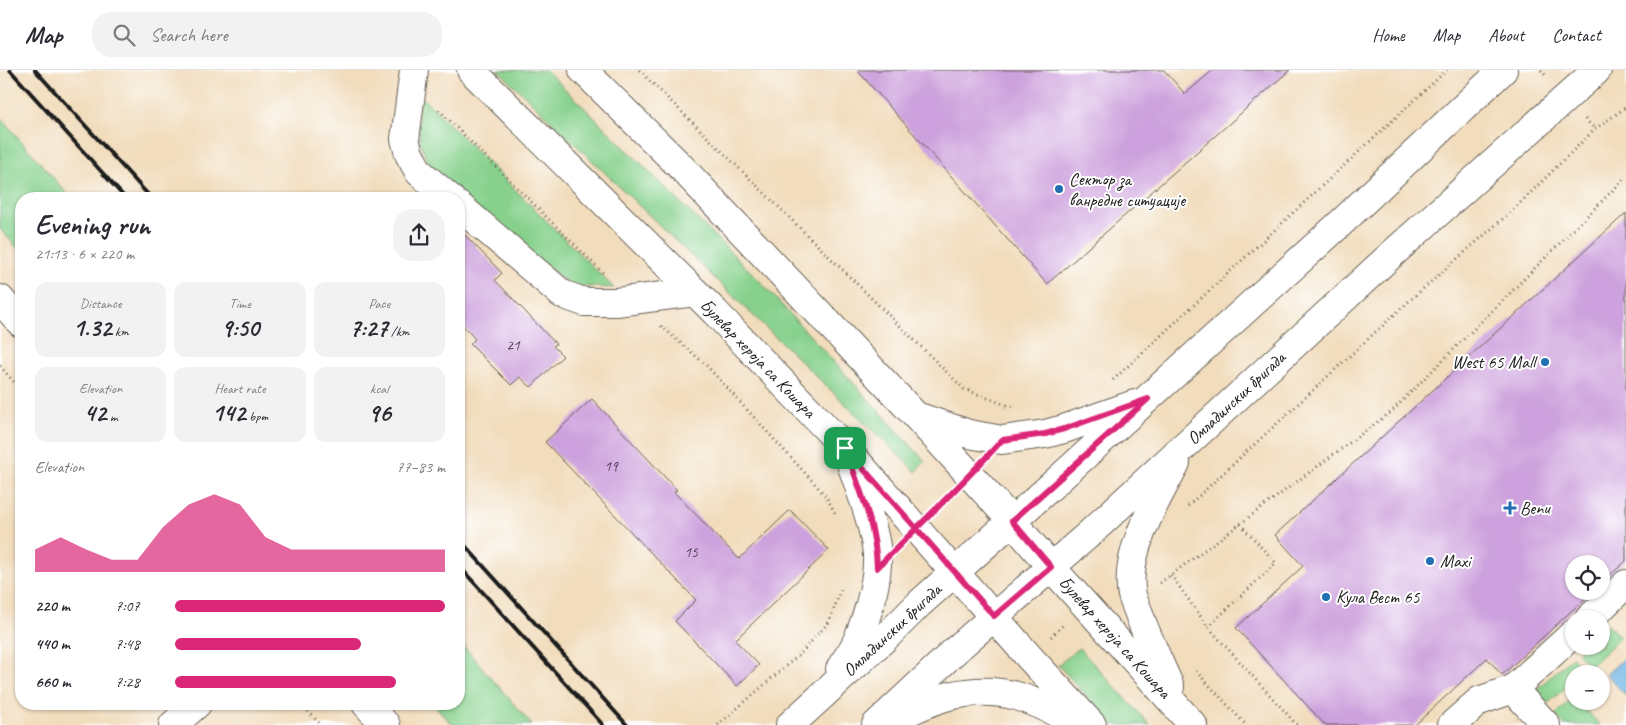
<!DOCTYPE html>
<meta charset="utf-8">
<style>
:root{--surface:#fff;--page:#f2f2f3;--text:#2b2b33;--muted:#7c7c81;--line:#e1e1e2;--accent:#db2777}
body{margin:0;font-family:Caveat,sans-serif;background:var(--page);color:var(--text);height:100vh;display:flex;flex-direction:column;font-size:19px;white-space:nowrap}
*{box-sizing:border-box;margin:0}
p{font-size:16px;color:var(--muted)}
.icon{flex:none;width:28px;height:28px;fill:none;stroke:currentColor;stroke-width:2;stroke-linecap:round;stroke-linejoin:round}
.map{position:relative;flex:1;overflow:hidden}
.side{position:absolute;left:15px;top:122px;width:450px;height:518px;display:flex;flex-direction:column;background:var(--surface);border-radius:20px;box-shadow:0 1px 4px #0004}
.side>*{flex:none}
.controls{position:absolute;left:1565px;top:485px;display:grid;gap:10px}
.controls a{display:grid;place-items:center;width:45px;height:45px;border-radius:50%;background:var(--surface);box-shadow:0 1px 4px #0004;font-size:25px}
.pin{position:absolute;display:grid;place-items:center;width:42px;height:42px;color:#fff;margin:-21px;border-radius:10px;box-shadow:0 2px 8px #0006}
.round{display:grid;place-items:center;flex:none;width:52px;height:52px;border-radius:20px;background:var(--page)}
.overview{display:flex;align-items:center;justify-content:space-between;height:85px;padding:0 20px}
h1{font-size:28px;font-weight:800;line-height:38px}
.figures{display:grid;grid-template-columns:repeat(3,1fr);gap:8px;height:85px;padding:5px 20px}
.figures div{display:grid;align-content:center;border-radius:12px;background:var(--page);text-align:center}
.figures b{font-size:25px;font-weight:800}
.figures small{font-size:14px;font-weight:400}
.figures p{font-size:14px}
.chart{height:140px;padding:10px 20px}
.chart p{display:flex;justify-content:space-between}
.chart svg{width:100%;height:90px;margin-top:5px;fill:var(--accent);opacity:.7}
ul{padding:0 20px;list-style:none;font-size:16px}
li{display:grid;grid-template-columns:80px 60px 1fr;align-items:center;height:38px}
li i{height:12px;border-radius:6px;background:var(--accent)}
header{display:flex;align-items:center;gap:30px;box-sizing:border-box;height:70px;padding:0 25px;background:var(--surface);border-bottom:1px solid var(--line)}
header strong{font-size:24px}
nav{display:flex;gap:28px;margin-inline-start:auto;font-size:18px}
.search{width:350px;height:45px;background:var(--page);display:flex;align-items:center;gap:12px;box-sizing:border-box;padding:0 18px;border-radius:20px;color:var(--muted);font-size:19px}
.map>svg:first-child{display:block}
.green{fill:#87d18d;stroke:#527654}
.water{fill:#6db3e4;stroke:#446880}
.building{fill:#cda1dd}
.lines{fill:none;stroke-linecap:round;stroke-linejoin:round}
.minor-casing{stroke:#675f54;stroke-width:30}
.major-casing{stroke:#675f54;stroke-width:30}
.path{stroke:#675f54;stroke-width:3;stroke-dasharray:1 4;stroke-linecap:butt}
.minor{stroke:#fff;stroke-width:28}
.major{stroke:#fff;stroke-width:28}
.rail{stroke:#1c1c1c;stroke-width:4}
.route-casing{stroke:#fff;stroke-width:10}
.route{stroke:#db2777;stroke-width:6}
.poi-dot{fill:#1f6fb2;stroke:#fff;stroke-width:2}
.labels{text-anchor:middle;stroke-width:4;stroke-linejoin:round;paint-order:stroke}
.number-label{font-size:15px;fill:#483d4c}
.poi-label{font-size:18px;fill:#1c1c1c;stroke:#fff;text-anchor:start}
.street-label{font-size:18px;fill:#1c1c1c;stroke:#fff}
</style>
<header>
<strong>Map</strong>
<div class="search"><svg class="icon" aria-label="search" viewBox="0 0 24 24"><circle cx="10" cy="10" r="6"/><path d="M15 15l6 6"/></svg>Search here</div>
<nav><a>Home</a><a>Map</a><a>About</a><a>Contact</a></nav>
</header>
<div class="map">
<svg width="1626" height="655" viewBox="0 0 1626 655">
<rect width="100%" height="100%" fill="#fff"/>
<filter id="ink" filterUnits="userSpaceOnUse"><feTurbulence type="fractalNoise" baseFrequency=".02" numOctaves="2"/><feDisplacementMap in="SourceGraphic" scale="10" xChannelSelector="R" yChannelSelector="G"/><feConvolveMatrix kernelMatrix="1 2 1 2 8 2 1 2 1" color-interpolation-filters="sRGB"/></filter>
<filter id="wash" filterUnits="userSpaceOnUse"><feTurbulence type="fractalNoise" baseFrequency=".0096" numOctaves="4" result="noise"/><feDisplacementMap in="SourceGraphic" scale="20" xChannelSelector="R" yChannelSelector="G"/><feGaussianBlur stdDeviation="1.12" result="paint"/><feColorMatrix in="noise" values="0 0 0 0 0 0 0 0 0 0 0 0 0 0 0 0 0 1.4 0 .05"/><feComposite in="paint" operator="in"/></filter>
<g filter="url(#wash)">
<rect width="100%" height="100%" fill="#f1dcbb"/>
<!-- green -->
<path class="green" d="M498 0H546L756 207 925 391 916 402Z
M419 24 614 218 571 216 433 102C416 72 418 57 419 24Z
M0 47 72 129H21V182L0 159Z
M1608 554 1620 568 1590 596 1577 583 1584 576H1601V561Z
M459 571 532 655H453L433 634H459Z
M1079 578 1150 655H1113L1058 595Z
M1572 587 1584 600 1580 604H1574V610L1547 634 1535 621Z
M1573 627 1574 631H1577L1600 655H1564L1555 645Z"/>
<!-- water -->
<path class="water" d="M1626 587V626L1606 604Z"/>
<g id="blocks">
<!-- building -->
<path class="building" d="M857 0H1164L1185 24 1213 0H1290L1047 214Z
M1626 143V491L1601 513V494H1574V521H1593L1502 605 1487 588 1415 655H1325L1236 558 1303 496 1275 465Z
M459 159 502 203 495 210 556 274 553 276 563 286 531 317 520 307 511 315 470 274 475 269 459 251Z
M592 329 677 420 674 422 739 489 790 440 829 480 735 570 759 595 737 616 675 551 696 530 545 372Z"/>
</g>
</g>
<g filter="url(#ink)">
<use href="#blocks" fill-opacity="0" stroke="#675f54" stroke-width="1"/>
<g class="lines">
<!-- minor casing -->
<g class="minor-casing">
<path id="minor" d="M414 0 405 69 409 84 419 102 451 129
M459 136 562 224 584 232H616L695 222
M0 229 21 253
M1589 549 1626 514
M1513 619 1546 655
M366 634 386 655
M173 655 197 634
M1452 655 1479 631 1513 619 1574 563"/>
</g>
<!-- major casing -->
<g class="major-casing">
<path id="major" d="M471 0 715 242 845 378 1030 588 1092 655
M583 0 682 98 915 345 1012 451 1051 497 1193 655
M919 347 969 364 1002 370 1045 364 1064 359 1135 334
M840 599C845 590 852 582 856 573 868 546 881 504 876 476 871 447 860 419 850 391
M1170 617C1160 594 1149 571 1140 547 1138 540 1134 532 1132 525 1123 483 1157 429 1176 393
M891 650C909 642 929 631 949 626 1000 614 1034 628 1077 655
M790 655 885 568 919 534 1049 418 1343 151 1503 0
M876 655 958 578 1089 464 1391 185 1597 0"/>
</g>
<!-- path -->
<path class="path" d="M639 0 964 319 1006 335
M1541 0 1547 7
M439 40 603 203
M1585 49 1595 59
M661 256 706 295 826 426 835 443
M0 296 21 320
M1113 310 1447 0
M1005 339 1006 335 1015 337
M1188 436 1408 232 1515 138 1595 59 1626 37
M937 438 951 425
M1171 505 1208 557 1297 655
M1160 513 1391 342 1626 107
M1208 557 1276 493 1240 454
M1051 567 1064 554
M1196 601 1246 655
M301 634 321 655
M718 655 801 583 829 552 842 516"/>
<!-- minor -->
<use href="#minor" class="minor"/>
<!-- major -->
<use href="#major" class="major"/>
<!-- rail -->
<path class="rail" d="M10 0 126 129
M35 0 152 129
M459 469 627 655
M459 496 603 655"/>
</g>
</g>
<g class="lines" filter="url(#ink)">
<!-- route casing -->
<g class="route-casing">
<path id="route" d="M845 378 994 546 1051 497 1012 451 1148 329 1064 359 1045 364 1002 370C963 414 919 455 877 498 876 456 859 417 845 378"/>
</g>
<!-- route -->
<use href="#route" class="route"/>
</g>
<!-- markers -->
<g class="poi-dot">
<circle cx="1059" cy="119" r="5"/>
<circle cx="1545" cy="292" r="5"/>
<path d="M1507.5 430.5h5v5h5v5h-5v5h-5v-5h-5v-5h5z"/>
<circle cx="1430" cy="491" r="5"/>
<circle cx="1326" cy="527" r="5"/>
</g>
<g class="labels">
<!-- number labels -->
<g class="number-label">
<text x="513" y="280">21</text>
<text x="611" y="401">19</text>
<text x="691" y="487">15</text>
</g>
<!-- poi labels -->
<g class="poi-label">
<text x="1069" y="115">Сектор за<tspan x="1069" dy="21">ванредне ситуације</tspan></text>
<text x="1535" y="298" text-anchor="end">West 65 Mall</text>
<text x="1520" y="444">Benu</text>
<text x="1440" y="497">Maxi</text>
<text x="1336" y="533">Кула Вест 65</text>
</g>
<!-- street labels -->
<g class="street-label">
<text transform="translate(758 288) rotate(46)" y="6">Булевар хероја са Кошара</text>
<text transform="translate(1236 328) rotate(-43)" y="6">Омладинских бригада</text>
<text transform="translate(892 560) rotate(-43)" y="6">Омладинских бригада</text>
<text transform="translate(1115 567) rotate(48)" y="6">Булевар хероја са Кошара</text>
</g>
</g>
</svg>
<div class="controls">
<a><svg class="icon" aria-label="locate" viewBox="0 0 24 24"><circle cx="12" cy="12" r="6"/><path d="M12 2v4M12 18v4M2 12h4M18 12h4"/></svg></a>
<a>+</a>
<a>−</a>
</div>
<div class="pin" style="left:845px;top:378px;background:#1e9e55"><svg class="icon" aria-label="arrive" viewBox="0 0 24 24"><path d="M6 21V4h12l-3 4 3 4H6"/></svg></div>
<section class="side">
<div class="overview"><div><h1>Evening run</h1><p>21:13 · 6 × 220 m</p></div><a class="round"><svg class="icon" aria-label="share" viewBox="0 0 24 24"><path d="M12 15V3M7 8l5-5 5 5M5 13v7h14v-7"/></svg></a></div>
<div class="figures">
<div><p>Distance</p><b>1.32<small> km</small></b></div>
<div><p>Time</p><b>9:50</b></div>
<div><p>Pace</p><b>7:27<small> /km</small></b></div>
</div>
<div class="figures">
<div><p>Elevation</p><b>42<small> m</small></b></div>
<div><p>Heart rate</p><b>142<small> bpm</small></b></div>
<div><p>kcal</p><b>96</b></div>
</div>
<div class="chart"><p><span>Elevation</span>77–83 m</p>
<svg viewBox="0 0 160 44" preserveAspectRatio="none"><path d="M0 44V33L10 27L20 33L30 38L40 38L50 22L60 11L70 6L80 11L90 27L100 33L110 33L120 33L130 33L140 33L150 33L160 33V44z"/></svg>
</div>
<ul>
<li><b>220 m</b>7:07<i style="width:100%"></i></li>
<li><b>440 m</b>7:48<i style="width:69%"></i></li>
<li><b>660 m</b>7:28<i style="width:82%"></i></li>
</ul>
</section>
</div>
